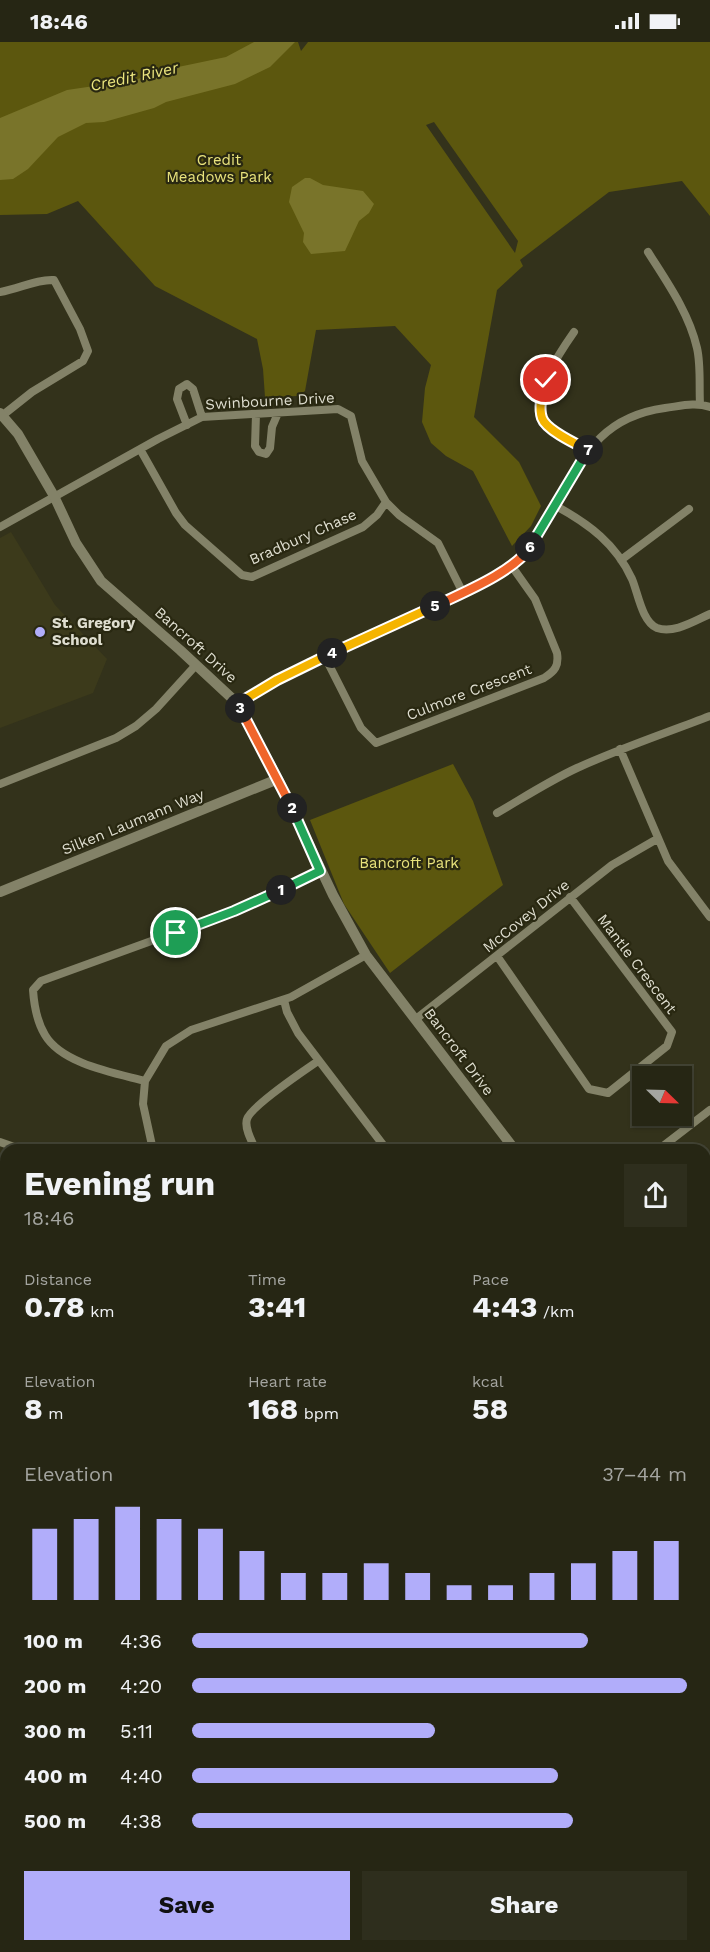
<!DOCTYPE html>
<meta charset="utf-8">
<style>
:root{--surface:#262614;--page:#2e2e1d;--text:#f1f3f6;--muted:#a4a5a0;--line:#424334;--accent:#b1adfa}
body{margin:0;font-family:"Work Sans",sans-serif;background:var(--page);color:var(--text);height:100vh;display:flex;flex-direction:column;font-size:22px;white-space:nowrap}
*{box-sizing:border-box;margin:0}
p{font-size:20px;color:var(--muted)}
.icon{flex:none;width:33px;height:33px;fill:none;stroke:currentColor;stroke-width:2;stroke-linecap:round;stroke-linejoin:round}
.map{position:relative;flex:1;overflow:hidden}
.sheet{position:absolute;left:0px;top:1102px;width:711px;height:808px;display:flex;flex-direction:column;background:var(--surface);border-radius:18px 18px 0 0;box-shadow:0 2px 4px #0004,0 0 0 2px var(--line)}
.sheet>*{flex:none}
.needle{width:39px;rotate:113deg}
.fabs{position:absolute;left:632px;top:1024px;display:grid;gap:12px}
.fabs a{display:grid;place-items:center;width:60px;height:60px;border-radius:0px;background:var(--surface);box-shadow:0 2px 4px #0004,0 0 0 2px var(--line);font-size:30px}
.pin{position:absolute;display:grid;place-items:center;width:51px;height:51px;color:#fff;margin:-26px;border:3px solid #fff;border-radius:50%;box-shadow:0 2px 6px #0007}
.km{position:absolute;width:30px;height:30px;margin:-15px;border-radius:50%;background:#222;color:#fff;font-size:16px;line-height:30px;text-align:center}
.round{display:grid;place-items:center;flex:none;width:63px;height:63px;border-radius:0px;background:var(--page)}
.summary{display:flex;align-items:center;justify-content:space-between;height:102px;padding:0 24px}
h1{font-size:33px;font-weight:700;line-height:45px}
.metrics{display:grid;grid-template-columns:repeat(3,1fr);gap:9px;height:102px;padding:6px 24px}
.metrics div{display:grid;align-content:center}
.metrics b{font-size:30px;font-weight:700}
.metrics small{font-size:16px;font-weight:400}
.metrics p{font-size:16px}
.chart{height:168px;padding:12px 24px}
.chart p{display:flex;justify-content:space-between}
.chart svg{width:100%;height:108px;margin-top:6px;stroke:var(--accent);stroke-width:6}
.primary-button{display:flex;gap:12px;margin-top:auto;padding:12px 24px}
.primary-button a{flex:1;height:69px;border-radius:0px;background:var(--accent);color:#111;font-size:24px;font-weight:700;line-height:69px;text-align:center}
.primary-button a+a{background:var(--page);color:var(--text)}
ul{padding:0 24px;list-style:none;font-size:20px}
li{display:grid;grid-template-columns:96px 72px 1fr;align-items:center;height:45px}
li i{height:15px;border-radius:8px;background:var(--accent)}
.status{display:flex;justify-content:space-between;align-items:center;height:42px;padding:0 30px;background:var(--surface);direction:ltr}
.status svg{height:16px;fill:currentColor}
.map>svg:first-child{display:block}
.built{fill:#3c3a1b}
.green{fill:#5c570e;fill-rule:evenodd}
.water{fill:#79742a}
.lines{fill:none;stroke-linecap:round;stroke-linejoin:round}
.minor{stroke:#838268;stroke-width:8}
.tertiary{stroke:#838268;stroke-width:10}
.secondary{stroke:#838268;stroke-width:12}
.split-1-casing{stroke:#fff;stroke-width:12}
.split-2-casing{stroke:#fff;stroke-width:12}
.split-3-casing{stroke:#fff;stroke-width:12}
.split-4-casing{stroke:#fff;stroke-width:12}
.split-5-casing{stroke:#fff;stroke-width:12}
.split-6-casing{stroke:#fff;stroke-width:12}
.split-7-casing{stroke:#fff;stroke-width:12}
.split-8-casing{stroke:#fff;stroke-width:12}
.split-1{stroke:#22a559;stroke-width:8}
.split-2{stroke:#22a559;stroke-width:8}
.split-3{stroke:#f0652b;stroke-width:8}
.split-4{stroke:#f5b400;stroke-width:8}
.split-5{stroke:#f5b400;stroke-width:8}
.split-6{stroke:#f0652b;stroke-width:8}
.split-7{stroke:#22a559;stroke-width:8}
.split-8{stroke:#f5b400;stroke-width:8}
.poi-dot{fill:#b1adfa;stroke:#292811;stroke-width:2}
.labels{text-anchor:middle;stroke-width:4.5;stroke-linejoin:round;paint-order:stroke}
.park-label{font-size:15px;fill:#e9e37c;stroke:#292811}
.street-label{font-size:15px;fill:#dfded0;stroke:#292811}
.poi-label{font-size:15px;font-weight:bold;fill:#dfded0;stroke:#292811;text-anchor:start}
.water-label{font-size:16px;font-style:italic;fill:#ebe57e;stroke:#292811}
</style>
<div class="status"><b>18:46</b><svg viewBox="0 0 49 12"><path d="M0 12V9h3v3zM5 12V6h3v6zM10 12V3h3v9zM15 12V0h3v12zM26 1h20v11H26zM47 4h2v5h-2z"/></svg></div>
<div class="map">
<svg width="710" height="1910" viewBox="0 0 710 1910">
<rect width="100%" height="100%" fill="#33321b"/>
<!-- built -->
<path class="built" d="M11 490 55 563 107 617 93 651 0 686V496Z
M710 1258V1364L708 1365H705V1261Z
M0 1302H6V1646L0 1648Z
M705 1487 710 1501V1910H342L340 1905H705Z
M6 1691V1905H319L321 1910H0V1693Z"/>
<!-- green -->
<path class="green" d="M0 0H298L301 9 308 0H710V174L682 139 609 150 520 218 523 224 497 248 474 375 519 420 541 464 531 484 512 504 473 429 446 414 431 401 422 380 425 346 431 323 395 284 316 288 305 349 298 354 265 355 263 327 257 297 155 244 78 159 47 172 0 173ZM434 80 518 199 515 211 426 83Z
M453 722 473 759 503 843 390 931 344 862 310 778Z"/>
<!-- water -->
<path class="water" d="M254 0H295L270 25 235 42 166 60 154 66 104 80 86 81 58 95 28 127 13 137 0 138V76L67 48 135 38 159 29 226 15Z
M305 136H310L323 143 363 149 374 162 369 171 359 179 345 209 311 212 303 200 304 191 289 160 292 145Z"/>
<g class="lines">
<!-- minor -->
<path class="minor" d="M648 210C667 240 689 271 697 306 701 323 699 344 700 362
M0 250C19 247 36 237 54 238L80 287 88 309 83 319 32 350 3 373
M574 290C560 310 532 351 542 376 547 388 576 402 588 408
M256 372 255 404 259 410 266 412 270 406 272 385 278 371
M187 383 177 357 179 347 187 342 193 347 202 375
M140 407 176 471 185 483 242 533 252 535 363 485 377 473 386 460
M556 464C589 482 616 502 632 537 638 551 642 580 657 586 674 592 694 579 710 572
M0 485 158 397 202 375 338 367 351 374 362 419 386 460 399 473 438 501 463 551
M621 518 689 467
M325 615 361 686 376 701 544 636C555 629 559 624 557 611L535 557 511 523
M237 661C296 626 359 599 421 570 455 555 496 540 524 513 532 505 538 492 544 483 579 428 591 376 665 366 681 364 695 360 710 365
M620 707 668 819 710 875
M0 742 116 696 136 684 156 667 196 623
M497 771C523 756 549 739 577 726 621 706 666 691 710 674
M497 914 589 1047 608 1051 667 1004 672 990 570 855
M284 958 287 970 298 991 387 1108
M416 977 612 823 657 797
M145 1039C115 1031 62 1022 45 993 37 980 34 962 33 948L41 939 234 869 320 829
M0 1100 23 1108
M153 1108 143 1062 145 1039 166 1004 191 988 291 955 366 913
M256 1108C252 1100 244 1086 247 1077 251 1064 305 1028 318 1019
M658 1108 710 1068
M705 1184 710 1182
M0 1206 6 1208
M705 1257 710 1254
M0 1288 6 1289
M705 1804 710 1802
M542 1910 549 1905"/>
<!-- tertiary -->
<path class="tertiary" d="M0 371 18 392 54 454 76 501 101 539 180 608 237 661 278 737 333 853 366 913 515 1108
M0 850 278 737
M705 1421 710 1433
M705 1456 710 1467"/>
<!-- secondary -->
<path class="secondary" d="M705 1383 710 1381
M705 1406 710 1404
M0 1663 6 1660
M0 1683 6 1680"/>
</g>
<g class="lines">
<!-- split-1 casing -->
<g class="split-1-casing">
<path id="split-1" d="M176 891 234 869 281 848"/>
</g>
<!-- split-2 casing -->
<g class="split-2-casing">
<path id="split-2" d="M281 848 320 829 292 766"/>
</g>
<!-- split-3 casing -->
<g class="split-3-casing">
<path id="split-3" d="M240 666 292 766"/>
</g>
<!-- split-4 casing -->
<g class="split-4-casing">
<path id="split-4" d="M240 666 237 661 242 659 277 638 332 611"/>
</g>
<!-- split-5 casing -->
<g class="split-5-casing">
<path id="split-5" d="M332 611 435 564"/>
</g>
<!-- split-6 casing -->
<g class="split-6-casing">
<path id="split-6" d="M435 564C462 551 514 530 530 505"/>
</g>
<!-- split-7 casing -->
<g class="split-7-casing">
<path id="split-7" d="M530 505 588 408"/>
</g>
<!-- split-8 casing -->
<g class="split-8-casing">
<path id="split-8" d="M546 338C543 350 538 364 542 376 546 388 576 402 588 408"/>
</g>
<!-- split-1 -->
<use href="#split-1" class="split-1"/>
<!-- split-2 -->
<use href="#split-2" class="split-2"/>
<!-- split-3 -->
<use href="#split-3" class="split-3"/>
<!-- split-4 -->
<use href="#split-4" class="split-4"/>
<!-- split-5 -->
<use href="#split-5" class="split-5"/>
<!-- split-6 -->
<use href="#split-6" class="split-6"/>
<!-- split-7 -->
<use href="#split-7" class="split-7"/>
<!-- split-8 -->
<use href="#split-8" class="split-8"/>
</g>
<!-- markers -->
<circle class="poi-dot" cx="40" cy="590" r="6"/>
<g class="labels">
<!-- park labels -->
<g class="park-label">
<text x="219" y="123">Credit<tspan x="219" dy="17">Meadows Park</tspan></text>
<text x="409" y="826">Bancroft Park</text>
</g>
<!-- street labels -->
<g class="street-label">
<text transform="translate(270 359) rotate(-3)" y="5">Swinbourne Drive</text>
<text transform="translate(303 495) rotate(-24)" y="5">Bradbury Chase</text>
<text transform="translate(196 603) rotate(42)" y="5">Bancroft Drive</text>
<text transform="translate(469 650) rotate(-21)" y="5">Culmore Crescent</text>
<text transform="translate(133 780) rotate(-22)" y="5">Silken Laumann Way</text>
<text transform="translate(526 874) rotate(-39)" y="5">McCovey Drive</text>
<text transform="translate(637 922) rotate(53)" y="5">Mantle Crescent</text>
<text transform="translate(459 1010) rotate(53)" y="5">Bancroft Drive</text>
</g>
<!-- poi labels -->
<g class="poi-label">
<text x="52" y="586">St. Gregory<tspan x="52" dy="17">School</tspan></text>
</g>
<!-- water labels -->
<g class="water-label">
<text transform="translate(134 34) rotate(-12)" y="6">Credit River</text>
</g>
</g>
</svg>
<div class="fabs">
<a><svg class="needle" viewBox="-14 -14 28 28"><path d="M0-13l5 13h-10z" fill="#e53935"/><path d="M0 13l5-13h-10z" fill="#a4a5a0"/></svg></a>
</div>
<div class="pin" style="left:176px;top:891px;background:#1e9e55"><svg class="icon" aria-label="arrive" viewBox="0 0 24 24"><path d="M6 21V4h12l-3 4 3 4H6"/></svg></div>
<div class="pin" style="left:546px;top:338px;background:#d93025"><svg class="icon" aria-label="check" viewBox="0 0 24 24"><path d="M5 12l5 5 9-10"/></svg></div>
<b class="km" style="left:281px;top:848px">1</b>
<b class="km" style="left:292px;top:766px">2</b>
<b class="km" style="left:240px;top:666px">3</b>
<b class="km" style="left:332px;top:611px">4</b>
<b class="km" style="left:435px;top:564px">5</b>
<b class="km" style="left:530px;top:505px">6</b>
<b class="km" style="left:588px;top:408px">7</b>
<section class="sheet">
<div class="summary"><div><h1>Evening run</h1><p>18:46</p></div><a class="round"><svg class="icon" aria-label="share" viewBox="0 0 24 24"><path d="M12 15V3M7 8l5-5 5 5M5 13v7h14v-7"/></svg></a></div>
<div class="metrics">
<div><p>Distance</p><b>0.78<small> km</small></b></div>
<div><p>Time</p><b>3:41</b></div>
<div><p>Pace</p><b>4:43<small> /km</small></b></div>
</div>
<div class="metrics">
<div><p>Elevation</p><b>8<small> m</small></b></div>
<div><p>Heart rate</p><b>168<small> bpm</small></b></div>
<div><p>kcal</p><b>58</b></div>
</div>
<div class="chart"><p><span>Elevation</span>37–44 m</p>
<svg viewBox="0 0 160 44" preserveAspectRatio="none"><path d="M5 44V15M15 44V11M25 44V6M35 44V11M45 44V15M55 44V24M65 44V33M75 44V33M85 44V29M95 44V33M105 44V38M115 44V38M125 44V33M135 44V29M145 44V24M155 44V20"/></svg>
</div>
<ul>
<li><b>100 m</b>4:36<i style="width:80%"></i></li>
<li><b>200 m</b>4:20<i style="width:100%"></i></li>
<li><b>300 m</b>5:11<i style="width:49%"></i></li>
<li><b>400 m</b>4:40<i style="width:74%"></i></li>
<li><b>500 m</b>4:38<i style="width:77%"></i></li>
</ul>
<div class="primary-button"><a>Save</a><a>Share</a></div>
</section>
</div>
